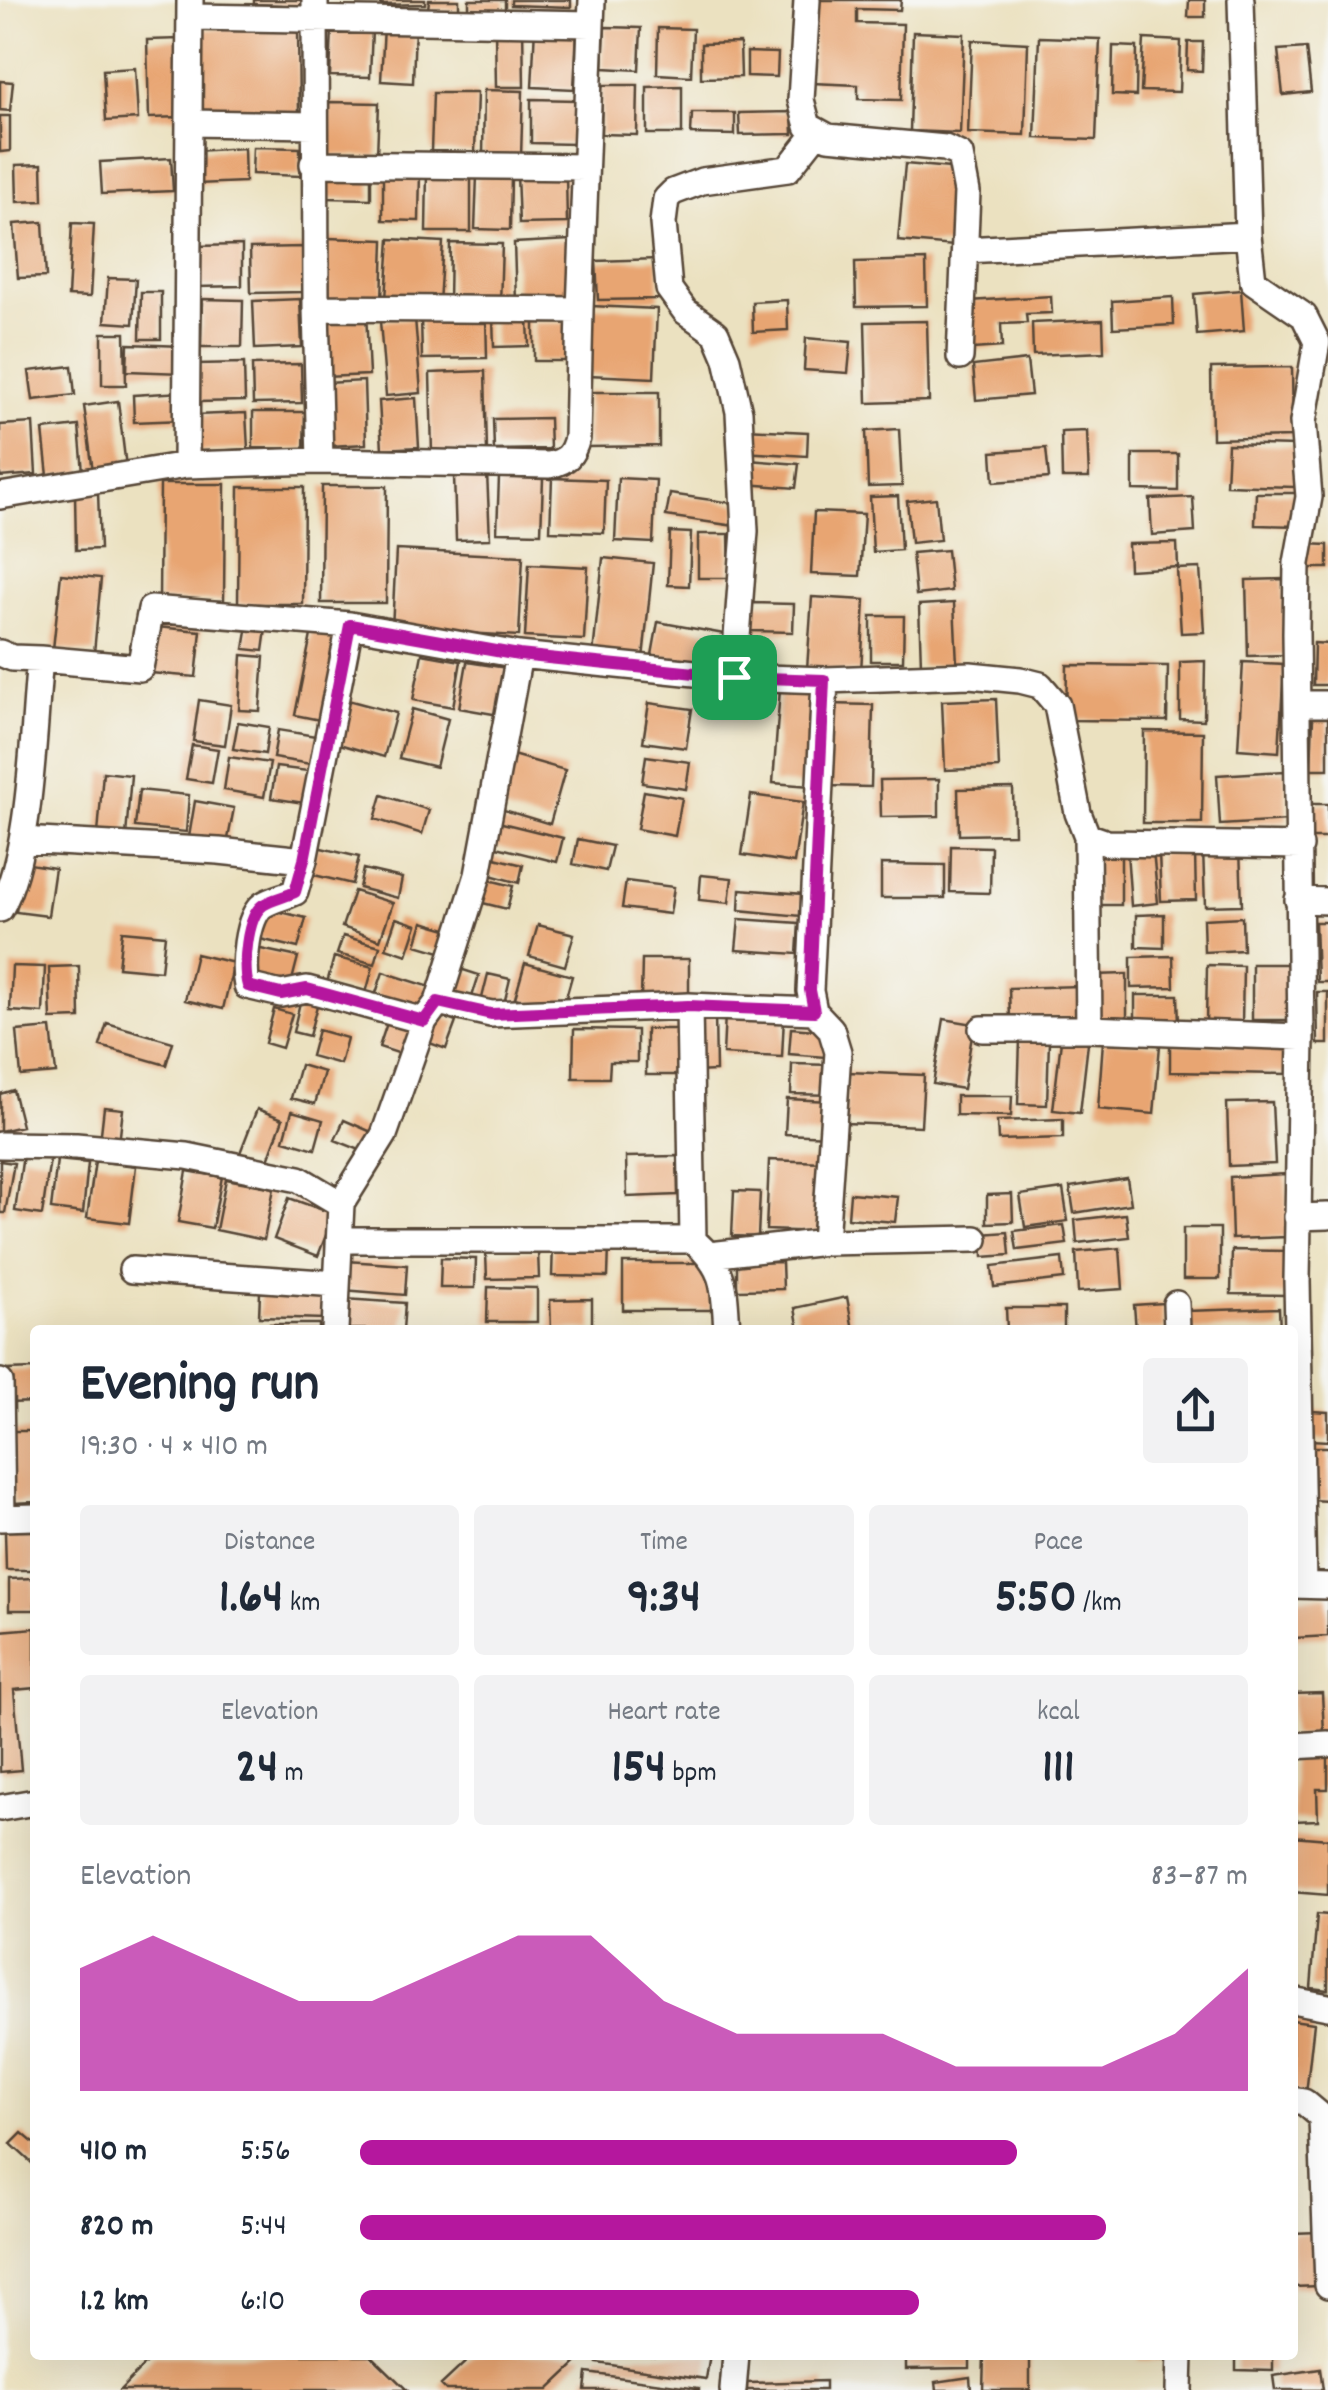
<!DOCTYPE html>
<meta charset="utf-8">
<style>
:root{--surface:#fff;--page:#f2f2f3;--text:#1f2937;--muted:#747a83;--accent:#b5179e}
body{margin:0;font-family:Dekko,sans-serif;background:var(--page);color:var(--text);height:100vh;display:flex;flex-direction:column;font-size:38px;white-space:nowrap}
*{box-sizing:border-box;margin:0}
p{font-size:32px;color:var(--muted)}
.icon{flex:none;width:55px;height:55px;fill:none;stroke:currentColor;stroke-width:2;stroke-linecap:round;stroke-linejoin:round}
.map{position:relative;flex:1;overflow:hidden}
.details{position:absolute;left:30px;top:1325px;width:1268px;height:1035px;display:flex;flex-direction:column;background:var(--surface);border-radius:10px;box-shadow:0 10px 40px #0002}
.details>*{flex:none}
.pin{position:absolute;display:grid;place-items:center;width:85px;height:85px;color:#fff;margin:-42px;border-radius:20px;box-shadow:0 5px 15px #0006}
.round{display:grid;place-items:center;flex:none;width:105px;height:105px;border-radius:10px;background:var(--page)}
.overview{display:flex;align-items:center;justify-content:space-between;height:170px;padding:0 50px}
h1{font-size:55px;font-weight:800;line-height:75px}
.metrics{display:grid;grid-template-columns:repeat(3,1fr);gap:15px;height:170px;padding:10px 50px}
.metrics div{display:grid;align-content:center;border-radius:10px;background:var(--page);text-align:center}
.metrics b{font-size:50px;font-weight:800}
.metrics small{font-size:28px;font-weight:400}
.metrics p{font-size:28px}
.chart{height:280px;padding:20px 50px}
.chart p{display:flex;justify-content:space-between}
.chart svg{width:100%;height:180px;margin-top:10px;fill:var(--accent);opacity:.7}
ul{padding:0 50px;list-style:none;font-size:32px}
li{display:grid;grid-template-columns:160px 120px 1fr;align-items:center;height:75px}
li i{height:25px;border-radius:12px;background:var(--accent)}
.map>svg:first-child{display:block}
.building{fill:#e8a572}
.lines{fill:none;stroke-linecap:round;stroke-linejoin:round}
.street-casing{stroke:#554536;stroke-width:30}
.street{stroke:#fff;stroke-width:25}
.route-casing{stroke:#fff;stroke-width:20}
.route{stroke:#b5179e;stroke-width:12}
</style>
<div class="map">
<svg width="1328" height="2390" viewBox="0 0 1328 2390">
<rect width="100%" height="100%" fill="#f6f6f2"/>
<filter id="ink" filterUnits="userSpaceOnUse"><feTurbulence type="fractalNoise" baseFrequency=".01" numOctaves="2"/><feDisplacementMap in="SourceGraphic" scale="20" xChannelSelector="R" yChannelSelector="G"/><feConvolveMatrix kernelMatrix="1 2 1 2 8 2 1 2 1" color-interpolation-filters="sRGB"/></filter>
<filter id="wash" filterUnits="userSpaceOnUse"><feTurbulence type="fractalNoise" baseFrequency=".0048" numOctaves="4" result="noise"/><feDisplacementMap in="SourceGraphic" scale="40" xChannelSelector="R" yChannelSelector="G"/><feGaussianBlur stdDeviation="2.25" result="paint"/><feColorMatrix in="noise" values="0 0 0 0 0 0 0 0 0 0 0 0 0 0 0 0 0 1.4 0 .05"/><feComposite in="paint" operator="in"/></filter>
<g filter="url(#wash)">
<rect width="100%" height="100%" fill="#ebe1c0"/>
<g id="blocks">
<!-- building -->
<path class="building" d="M254 0H302V6L254 4Z
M381 0H425V4L381 5Z
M429 0H459V10L428 9Z
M469 0H505V10L469 9Z
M511 0H571V7L511 5Z
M814 0H901L900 10 857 9V23L903 24 901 100 858 99V85L812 83Z
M1189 0H1205V17H1188Z
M384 26 415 27 413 83 381 81Z
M523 26 524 87H496L495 27Z
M332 27 372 29 370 77 330 76Z
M535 27 577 30 574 89 532 87Z
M605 27 641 28 639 70 603 68Z
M298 28 299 116 203 117 202 29Z
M658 28 693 29 691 76 657 74Z
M913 32 964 34 960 133 910 131Z
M1039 37 1100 39 1096 140 1035 138Z
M180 39 183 117 149 118 147 40Z
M1144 39 1181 41 1179 92 1141 91Z
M972 40 1028 43 1025 135 968 133Z
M1188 42H1203L1202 71 1187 70Z
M740 43 741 77 701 78V44Z
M1113 46 1137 47 1136 96 1112 95Z
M1306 48 1311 92 1283 95 1278 50Z
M747 52 778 53 777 77 747 76Z
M135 68 138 119 106 121 103 70Z
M0 81 13 82 10 111 0 110Z
M602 85H638L637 135 601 134Z
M682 86V134H647V87Z
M484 90 523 91 521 157 483 156Z
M433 93H477L475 152 431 151Z
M531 99 576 100 575 144 531 143Z
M329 102 379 103 377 156 328 155Z
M792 112 793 134 740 135 739 113Z
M692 113H735V135L691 134Z
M0 116H10V151L0 152Z
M253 147 300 148V176L252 174Z
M244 148 245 182 196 184 194 151Z
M171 158 173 191 102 194 100 162Z
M42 164 43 201 17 202 16 165Z
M905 164 961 169 954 246 898 241Z
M326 170 371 171V199L325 198Z
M383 170H420L419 221 383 220Z
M427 170H471V232H426Z
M566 173 567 223 519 224 517 174Z
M477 175H511L510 230 475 229Z
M43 222 46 277 18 278 14 224Z
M72 223 94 224 90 297 68 296Z
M327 238 384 240 382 302 325 301Z
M390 239 443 242 439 303 386 299Z
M570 240 573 299 516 302 514 243Z
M450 243 502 244 500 305 449 303Z
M242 245V286L196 287 195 246Z
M304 247 305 292 251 293 250 248Z
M658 259 659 299 598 300 596 261Z
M926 260 927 306 856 307 855 262Z
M108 278 136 279 133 324 105 322Z
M1241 290 1244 331 1197 335 1194 294Z
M141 292H161V339H140Z
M1051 296 1052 313 1026 314 1027 323 1001 324 1002 347 973 349 970 301Z
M1173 297 1174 325 1113 328 1112 301Z
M202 299 243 300 242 347H201Z
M300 299 302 347 255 349 253 301Z
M787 300 788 330 753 332 752 302Z
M591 306 657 309 654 378 588 375Z
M366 312 369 375 324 377 321 314Z
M486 315 487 358 422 359 421 316Z
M415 318 421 393 386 396 380 321Z
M493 318H528L529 346 494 347Z
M1103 320 1104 352 1033 355 1032 323Z
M927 321 929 401 867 403 865 322Z
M534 323H574L573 361H534Z
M102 333H125L126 385H102Z
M806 338 851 342 848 373 804 370Z
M128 344 184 346 183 373 127 371Z
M1027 360 1031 395 976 400 973 366Z
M244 363 245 401 196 402V364Z
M301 364 302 403 253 404 252 365Z
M72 366 75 395 33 400 29 371Z
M1292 367 1293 437 1212 439 1211 368Z
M485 371 487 452 432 454 430 373Z
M364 381 366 444 329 446 326 383Z
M182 392 183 420 134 422 133 395Z
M587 392H659V446L587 447Z
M416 398 419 447 382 449 379 401Z
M118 401 126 467 93 471 84 406Z
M253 412H305L304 449 253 448Z
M246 413 248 449 197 452 195 415Z
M549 418 550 449 494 450 493 419Z
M33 423 36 474 0 477V425Z
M79 426 83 472 48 476 43 430Z
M745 429 808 432 807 456 743 452Z
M899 429 902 486 868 487 866 431Z
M1087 431 1089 478H1062L1061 432Z
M1228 444 1296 446 1295 487 1226 485Z
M1046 448 1049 478 994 482 992 452Z
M1133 454H1178V491L1133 490Z
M748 460 799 464 796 488 746 484Z
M487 473 490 539 456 540 454 475Z
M499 477 543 479 541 533 497 532Z
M552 478 606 480 604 533 550 531Z
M618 478 656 480 653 543 615 541Z
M160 484H225L224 601H159Z
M322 486H387L386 603H321Z
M239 487H304L303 604H238Z
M98 492 100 549 76 550 75 493Z
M1256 493H1299L1298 526 1255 525Z
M670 494 739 504 735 526 666 516Z
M898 496 901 550 873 552 870 497Z
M1193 497 1195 532 1152 535 1150 499Z
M936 498 940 540 911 543 907 501Z
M814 512 864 514 860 576 811 574Z
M670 532 691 533 689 586 668 585Z
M698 534H729L730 578H698Z
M1177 543 1178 567 1129 570 1128 544Z
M1306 544 1328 545V568H1305Z
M396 550 523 556 519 636 392 629Z
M947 550 951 591 916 595 912 553Z
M603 558 653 563 643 659 593 654Z
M529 564 588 567 584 640 525 637Z
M1200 568 1204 632 1181 633 1177 569Z
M61 574 101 578 94 653 53 649Z
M1283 579 1285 655 1248 656 1246 580Z
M812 597 865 600 861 672 807 669Z
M748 603 794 604 793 632 748 631Z
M954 603 957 664 921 666 919 605Z
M871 616H904L903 661H871Z
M249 620 267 622 263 651 244 649Z
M658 622 724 634 719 666 652 655Z
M156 627 201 631 196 677 151 673Z
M312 630 341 636 325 721 295 715Z
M1314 643 1328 644V685H1313Z
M422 654 461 661 453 707 413 700Z
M242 655 264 657 260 711 239 710Z
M1205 661 1204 720 1180 719V662Z
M467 662 507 668 499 715 459 708Z
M1243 662 1284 664 1279 752 1238 749Z
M1067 665 1168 666 1167 721 1066 720Z
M780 689 818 692 810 786 773 783Z
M344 699 396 713 384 757 332 742Z
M996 699 999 768 945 770 942 701Z
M199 700 231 705 225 745 193 741Z
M649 703 692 709 686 748 643 742Z
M829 704 873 705 871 787 826 786Z
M412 709 448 719 436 767 399 758Z
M1313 718H1328V769H1311Z
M238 722 269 727 265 754 233 749Z
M278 730 322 737 317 765 273 758Z
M1144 731 1203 732 1202 823H1143Z
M192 745 218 749 212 783 186 779Z
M509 754 565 770 550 824 494 807Z
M646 756 690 762 686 789 642 783Z
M229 757 270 763 264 797 224 790Z
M276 767 316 772 311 804 271 798Z
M1285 771 1287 821 1220 825 1217 775Z
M103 772 131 775 126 836 98 834Z
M939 779V816L881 817 880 780Z
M1013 788 1014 834 959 835 958 789Z
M139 790 189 795 186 832 135 827Z
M644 791 682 798 675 836 637 829Z
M382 795 429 810 422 834 375 819Z
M751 795 803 802 794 863 742 855Z
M195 801 234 808 227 844 189 837Z
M1310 804H1328V838H1310Z
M498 822 563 838 557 862 493 846Z
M578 839 612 846 606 871 573 864Z
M951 846 991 847 990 893 950 892Z
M317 847 359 857 352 884 310 874Z
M1240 848 1242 905 1205 906 1203 850Z
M1153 850 1158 903 1131 906 1127 852Z
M1095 852H1121V905H1096Z
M1195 852 1196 900 1161 901 1159 853Z
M487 856 523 865 519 883 483 873Z
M23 863 55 868 48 916 16 912Z
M881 864 945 865V898H881Z
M363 869 402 878 398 898 359 888Z
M701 875 732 878 729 903 699 900Z
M485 879 513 886 507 909 479 902Z
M626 881 674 887 670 914 622 908Z
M740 889 803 894 801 916 739 910Z
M354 891 393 903 380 940 342 927Z
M264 908 306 918 298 948 256 938Z
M1164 914V948L1136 947V915Z
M1242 917 1243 950 1204 952 1203 919Z
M396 918 417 925 407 955 386 948Z
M739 919 799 923 797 954 736 950Z
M423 922 454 931 447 954 416 945Z
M1315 922H1328V982H1317Z
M538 925 574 934 565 966 529 956Z
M122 931 165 935 161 971 118 967Z
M343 936 380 946 375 964 337 954Z
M256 948 298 957 290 988 249 978Z
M196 954 234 963 223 1009 185 1000Z
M1173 956 1174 987 1131 988V957Z
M334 957 373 967 366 993 327 983Z
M642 959H689V1000L641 999Z
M525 963 572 976 562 1011 515 998Z
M1252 964H1296L1295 1020H1252Z
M1207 965 1243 966 1242 1025H1206Z
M12 966 45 967 43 1013 10 1011Z
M79 966 80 1018 51 1019 49 967Z
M454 967 479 975 471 1000 446 992Z
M383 972 434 988 426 1012 375 996Z
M488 974 510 979 502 1012 480 1006Z
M1127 974V1019L1094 1020 1093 975Z
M1081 986 1082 1019 1010 1020 1009 988Z
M1317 992H1328V1044H1318Z
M302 994 319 998 309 1036 293 1032Z
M1135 995H1178L1179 1025 1135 1026Z
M274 1009 292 1014 282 1048 265 1043Z
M715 1013 716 1071 694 1072 693 1014Z
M433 1014 456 1022 446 1049 424 1041Z
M725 1014 784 1017 782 1057 723 1054Z
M944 1019 974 1024 963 1089 933 1084Z
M388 1020 416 1029 407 1056 379 1047Z
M107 1023 173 1042 166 1065 100 1046Z
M51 1028 56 1073 21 1076 17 1031Z
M791 1028 827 1031 825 1057 789 1054Z
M574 1029 637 1030V1062H610L609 1078H573Z
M646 1029H685V1075H646Z
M318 1030 347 1038 340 1064 311 1056Z
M1020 1039 1049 1040 1047 1105 1018 1104Z
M1061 1040 1088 1043 1080 1113 1053 1110Z
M1103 1041 1160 1045 1154 1114 1098 1109Z
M1170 1044 1290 1046V1074L1170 1072Z
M792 1064 833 1065V1095L791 1094Z
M300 1065 324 1072 315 1104 291 1098Z
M847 1072 924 1075 921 1126 845 1123Z
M13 1090 22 1126 0 1131V1094Z
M956 1096H1012L1011 1116 956 1115Z
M787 1099 830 1101 829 1136 785 1134Z
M1272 1102 1275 1164 1229 1166 1227 1103Z
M104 1107 123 1109 119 1144 100 1142Z
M257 1109 283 1119 265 1168 238 1158Z
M292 1111 323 1120 315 1149 284 1140Z
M1063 1119V1138L998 1140 997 1121Z
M344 1120 376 1134 367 1153 335 1140Z
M23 1155 50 1159 42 1215 15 1211Z
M677 1156 678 1195 627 1197 626 1157Z
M57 1160 88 1163 83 1213 51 1209Z
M769 1160 823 1162 821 1232 766 1230Z
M0 1161 14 1163 5 1213H0Z
M95 1161 136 1166 129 1223 87 1218Z
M187 1171 222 1177 212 1228 178 1222Z
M1286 1174 1288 1237 1232 1239 1230 1177Z
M1127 1178 1131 1204 1074 1213 1070 1187Z
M226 1179 274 1188 264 1240 216 1230Z
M1063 1189 1068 1221 1025 1227 1020 1195Z
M734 1191 760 1192 758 1237 732 1236Z
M850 1193 898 1197 895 1222 848 1218Z
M1012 1194 1013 1222 987 1223V1195Z
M289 1198 334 1214 318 1256 274 1239Z
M1126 1214 1129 1237 1077 1243 1075 1220Z
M1064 1225 1067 1244 1017 1250 1014 1231Z
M1183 1228H1220V1279H1183Z
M1008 1232 1010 1255 983 1257 982 1234Z
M553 1244 609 1245 608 1277 552 1276Z
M1120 1248 1123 1289 1078 1292 1076 1252Z
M1232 1250 1286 1251 1285 1295 1231 1294Z
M538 1251 539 1278 487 1279 486 1253Z
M441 1258 476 1259 475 1288H440Z
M1062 1258 1064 1279 994 1287 992 1266Z
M346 1261 407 1265 405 1295 343 1290Z
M782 1262 783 1289 737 1290V1263Z
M623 1263H711V1310H623Z
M488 1287 537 1288V1322H487Z
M260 1292 326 1294 325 1319 259 1317Z
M847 1297 853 1330H799L795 1308Z
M344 1299 405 1303 403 1330 342 1329Z
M592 1299V1330H551L550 1300Z
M1163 1303 1165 1330H1136L1134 1305Z
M1006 1308H1064V1330H1007Z
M1279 1308 1280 1330H1187L1186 1311Z
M270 1324H319V1330H270Z
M35 1369V1402L8 1403 6 1370Z
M1311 1411 1328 1412V1441L1310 1440Z
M12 1431H35V1502L13 1503Z
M1313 1447H1328V1501L1311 1500Z
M5 1531H35V1570H6Z
M35 1578V1610H9V1579Z
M1328 1597V1636L1294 1638 1293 1598Z
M35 1628V1688L14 1690 21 1770 0 1772V1631Z
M1322 1693 1324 1733 1292 1735V1694Z
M1328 1751V1789H1317L1318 1820 1293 1821 1292 1753Z
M1292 1836 1328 1839V1895L1292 1892Z
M1317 1914 1328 1915V1990L1311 1988Z
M1292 2020 1314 2023 1306 2094 1292 2092Z
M22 2133 35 2144V2166L11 2144Z
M1319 2232 1320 2286 1292 2287V2233Z
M154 2355H371L407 2390H120Z
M473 2355H585L548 2390H446L441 2385Z
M598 2355H710L706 2379 597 2363Z
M906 2355H970V2368L906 2369Z
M984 2355H1030V2390H983Z
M1139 2355H1174V2360H1139Z
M1236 2355H1273V2371L1236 2370Z
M1320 2369 1323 2390H1275L1273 2376Z
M587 2373 699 2388V2390H585Z
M970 2377 971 2390H937L936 2382Z
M825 2381V2390H747V2383Z"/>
</g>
</g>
<g filter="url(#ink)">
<use href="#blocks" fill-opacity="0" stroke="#554536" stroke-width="2.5"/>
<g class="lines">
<!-- street casing -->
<g class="street-casing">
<path id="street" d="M315 0 316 308
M807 0 801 100 808 126 828 137 945 148 960 155 967 192 960 357
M1241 0 1248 235 1253 281 1304 316 1317 342 1303 422 1309 497 1297 563 1296 633 1301 1037 1297 1281 1303 1584
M191 17 591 24
M189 123 313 125
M313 164 585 167
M965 250 1248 235
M320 461 549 465C567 461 572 456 577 438L580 310
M186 465 190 0
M0 496 186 465 320 461 316 308 580 310 592 0
M0 653 12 658 40 659
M734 677 745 531 739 412 727 359 716 333 685 311 669 289 663 223 666 199 673 192 702 181 788 169 817 132
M825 680 810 991 814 1011 831 1029 838 1052 825 1242
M1297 704H1328
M1087 836 1089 1029
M22 840 219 851 304 860 350 625
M304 860 295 892C285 897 272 899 263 905 246 917 243 967 247 986L281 994 307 989 424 1021
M1298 900 1328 901
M0 909C32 853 33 726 40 659L140 668 151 609 350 625 519 655 734 677 825 680 970 675 1020 680 1040 685 1057 705 1078 813 1087 836 1107 843 1300 846
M438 1002 491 1014 689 1006 814 1011
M689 1006 693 1240
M982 1029H1089L1301 1037
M0 1145 76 1146 187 1156 299 1179 341 1204 335 1330
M341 1204 384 1135 424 1021 438 1002 478 875 519 655
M1297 1217 1328 1216
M341 1240H693C727 1270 724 1288 727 1330
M710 1255 825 1242 975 1239
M132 1270 337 1284
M1176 1304 1177 1330
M0 1382 2 1518
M0 1518 35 1517
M1292 1585 1328 1586
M1292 1746 1328 1744
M0 1808 35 1802
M1292 2000 1328 2007
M1292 2100 1304 2102 1328 2122
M1322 2119 1328 2285
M733 2390 736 2355
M1179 2390 1180 2355"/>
</g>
<!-- street -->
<use href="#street" class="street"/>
</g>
</g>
<g class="lines" filter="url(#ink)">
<!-- route casing -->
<g class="route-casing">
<path id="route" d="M350 625 519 655 734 677 824 680 810 990 814 1011 688 1006 491 1014 438 1002 424 1021 307 989 281 994 248 986C243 968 246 917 263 905 272 899 285 897 295 892L304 860Z"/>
</g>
<!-- route -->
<use href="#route" class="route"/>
</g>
</svg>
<div class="pin" style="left:734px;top:677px;background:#1e9e55"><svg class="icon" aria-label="arrive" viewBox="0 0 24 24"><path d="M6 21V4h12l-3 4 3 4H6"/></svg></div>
<section class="details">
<div class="overview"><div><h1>Evening run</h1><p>19:30 · 4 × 410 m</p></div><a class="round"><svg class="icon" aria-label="share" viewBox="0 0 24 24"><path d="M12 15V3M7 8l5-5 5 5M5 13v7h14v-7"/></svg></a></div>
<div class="metrics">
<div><p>Distance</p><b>1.64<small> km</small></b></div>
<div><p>Time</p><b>9:34</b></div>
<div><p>Pace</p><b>5:50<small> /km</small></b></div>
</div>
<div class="metrics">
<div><p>Elevation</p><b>24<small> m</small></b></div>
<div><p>Heart rate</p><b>154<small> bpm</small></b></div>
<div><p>kcal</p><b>111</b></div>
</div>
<div class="chart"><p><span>Elevation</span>83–87 m</p>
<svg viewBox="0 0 160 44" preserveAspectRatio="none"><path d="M0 44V14L10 6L20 14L30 22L40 22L50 14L60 6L70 6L80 22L90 30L100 30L110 30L120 38L130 38L140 38L150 30L160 14V44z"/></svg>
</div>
<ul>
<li><b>410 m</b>5:56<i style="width:74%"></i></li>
<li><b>820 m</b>5:44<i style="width:84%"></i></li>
<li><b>1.2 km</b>6:10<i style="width:63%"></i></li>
</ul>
</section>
</div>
